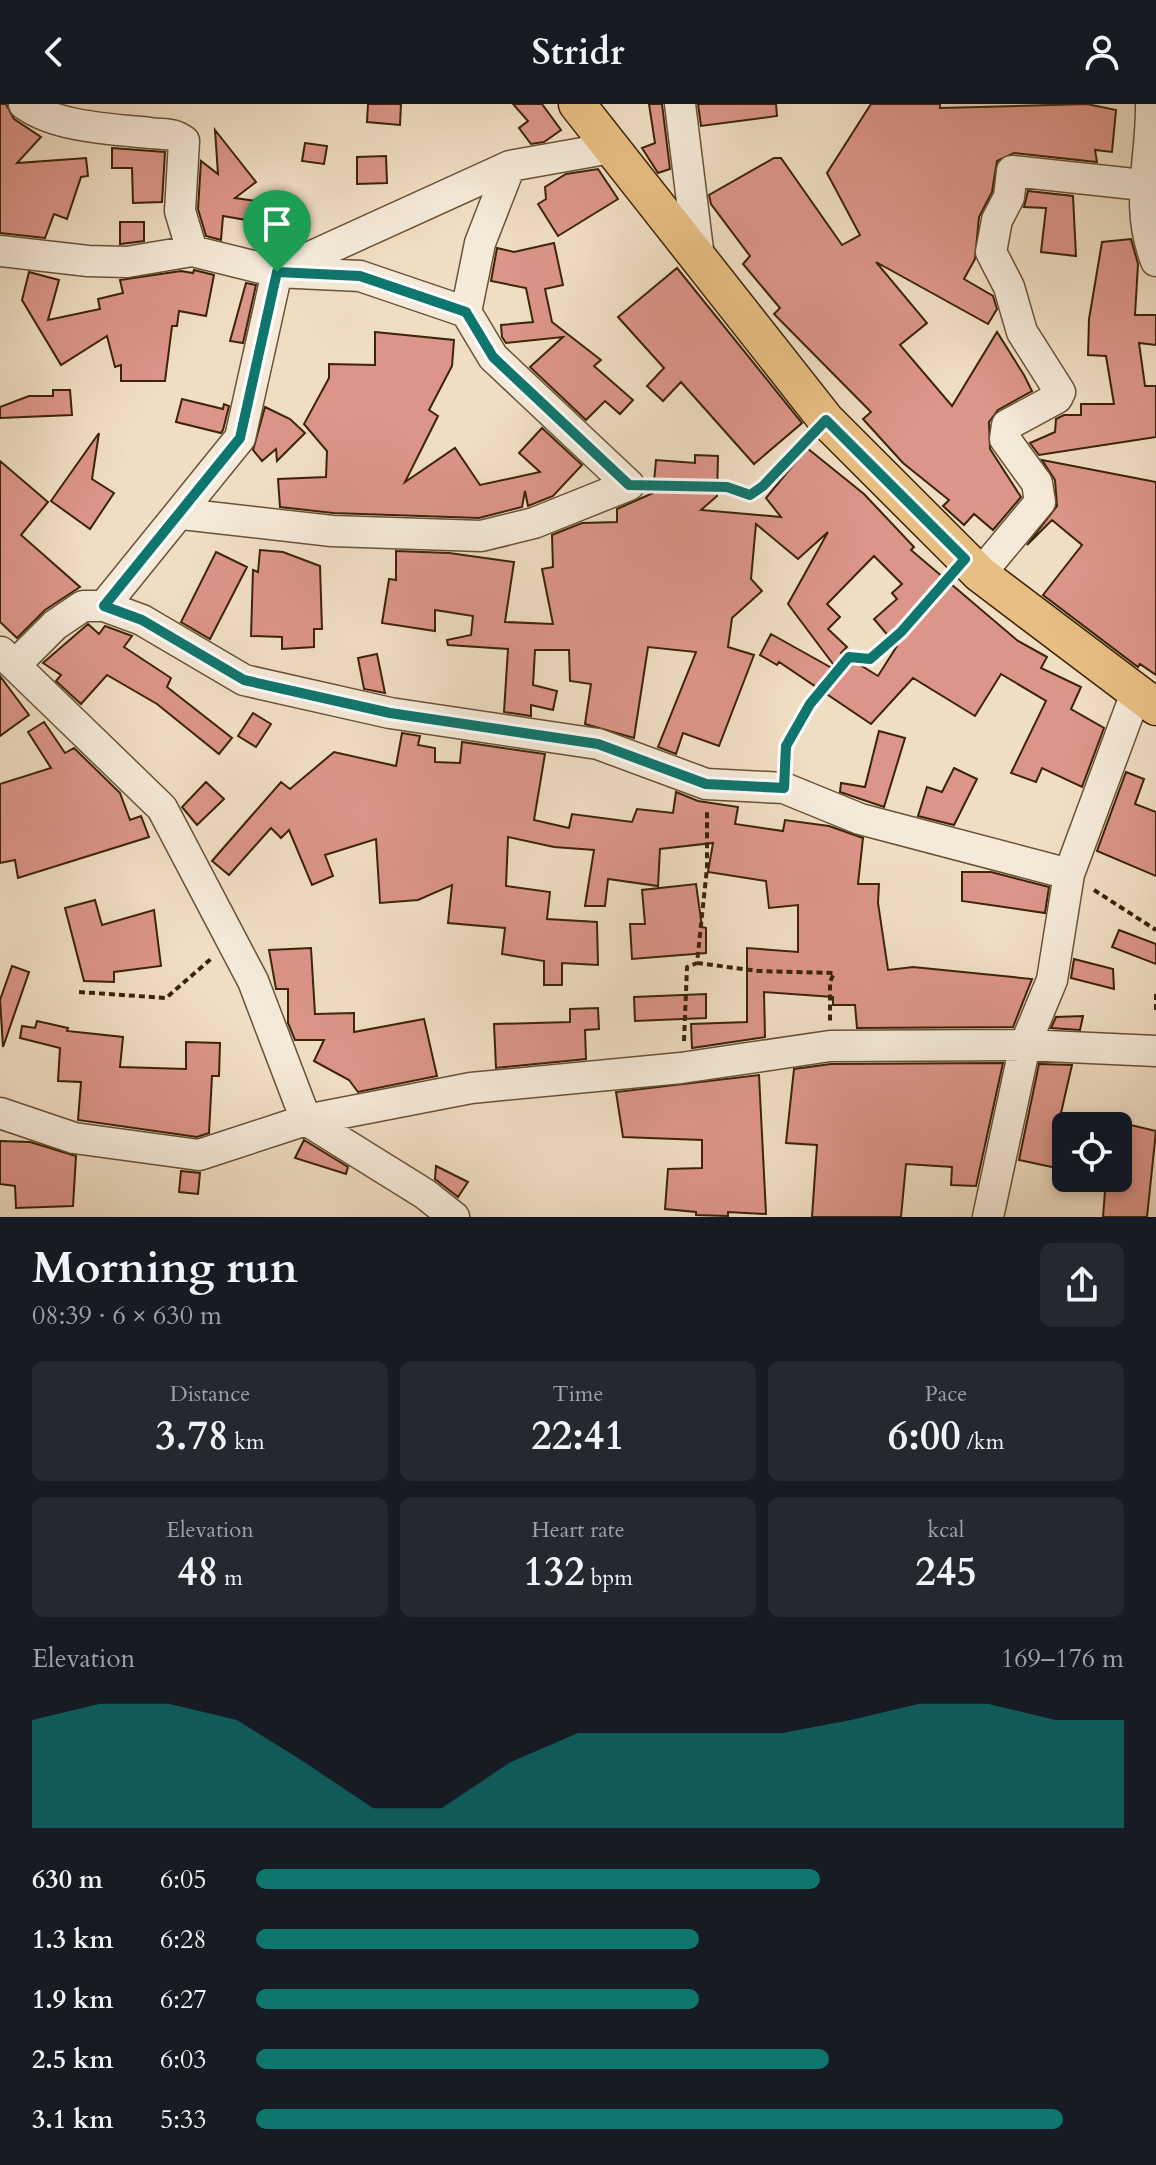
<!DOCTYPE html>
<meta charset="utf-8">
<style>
:root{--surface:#171b24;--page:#242831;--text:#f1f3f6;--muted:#9ea1a6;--accent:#0f766e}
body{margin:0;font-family:Cardo,serif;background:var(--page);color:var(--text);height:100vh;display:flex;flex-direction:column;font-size:30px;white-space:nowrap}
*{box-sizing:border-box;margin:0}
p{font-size:26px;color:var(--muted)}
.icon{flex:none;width:44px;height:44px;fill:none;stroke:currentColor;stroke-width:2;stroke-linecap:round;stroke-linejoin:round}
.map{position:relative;height:1113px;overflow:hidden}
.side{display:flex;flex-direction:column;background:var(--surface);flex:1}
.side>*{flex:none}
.controls{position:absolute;left:1052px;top:1008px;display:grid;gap:16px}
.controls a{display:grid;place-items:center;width:80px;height:80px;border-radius:12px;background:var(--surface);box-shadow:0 4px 12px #0003;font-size:40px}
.pin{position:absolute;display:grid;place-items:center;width:68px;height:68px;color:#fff;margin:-82px -34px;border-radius:50% 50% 50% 0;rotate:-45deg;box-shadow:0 0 8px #0007}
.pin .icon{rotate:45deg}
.round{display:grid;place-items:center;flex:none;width:84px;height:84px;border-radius:12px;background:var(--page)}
.summary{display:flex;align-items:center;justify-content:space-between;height:136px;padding:0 32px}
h1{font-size:44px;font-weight:700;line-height:60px}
.metrics{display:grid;grid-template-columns:repeat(3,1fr);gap:12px;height:136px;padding:8px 32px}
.metrics div{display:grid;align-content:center;border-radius:12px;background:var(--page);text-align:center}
.metrics b{font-size:40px;font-weight:700}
.metrics small{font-size:22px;font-weight:400}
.metrics p{font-size:22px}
.chart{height:224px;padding:16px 32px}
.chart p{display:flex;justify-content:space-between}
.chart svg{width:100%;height:144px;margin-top:8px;fill:var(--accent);opacity:.7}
ul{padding:0 32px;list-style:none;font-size:26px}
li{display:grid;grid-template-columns:128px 96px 1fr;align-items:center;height:60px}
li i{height:20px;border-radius:10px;background:var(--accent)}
header{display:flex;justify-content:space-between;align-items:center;height:104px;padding:0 32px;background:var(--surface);font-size:36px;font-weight:700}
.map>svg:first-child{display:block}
.building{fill:#dc9589;stroke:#3c2406;stroke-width:2;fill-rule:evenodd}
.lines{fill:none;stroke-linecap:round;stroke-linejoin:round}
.minor-casing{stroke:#695236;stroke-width:33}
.major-casing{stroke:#3c2406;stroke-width:39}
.path{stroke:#3c2406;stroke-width:4;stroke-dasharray:6 4;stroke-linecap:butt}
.minor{stroke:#f5ead9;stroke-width:30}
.major{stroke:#e8bf82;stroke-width:36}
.route-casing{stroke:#fff;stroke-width:16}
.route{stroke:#0f766e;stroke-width:10}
</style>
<header><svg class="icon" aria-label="back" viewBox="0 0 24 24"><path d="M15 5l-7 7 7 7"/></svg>Stridr<svg class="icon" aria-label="person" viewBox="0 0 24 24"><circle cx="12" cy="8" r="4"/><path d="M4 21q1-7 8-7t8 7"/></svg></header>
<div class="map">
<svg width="1156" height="1113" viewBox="0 0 1156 1113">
<rect width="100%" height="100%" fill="#f0dec4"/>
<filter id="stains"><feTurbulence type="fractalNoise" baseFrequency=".0025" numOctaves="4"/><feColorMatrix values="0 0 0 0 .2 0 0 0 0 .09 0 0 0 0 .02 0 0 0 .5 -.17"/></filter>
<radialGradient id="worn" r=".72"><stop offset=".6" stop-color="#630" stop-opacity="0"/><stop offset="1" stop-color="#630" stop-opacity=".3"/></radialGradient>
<!-- building -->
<path class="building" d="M0 0H6L14 15 41 33 17 59 86 54 88 72 81 73 67 115 54 110 45 134 0 129Z
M368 0H401L400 21 367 18Z
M513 0H542L561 26 544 38 531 40 519 24 528 17Z
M649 0H662L670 65 658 69 642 44 655 39Z
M698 0H776L777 12 701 22Z
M871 0H940V4L1087 0 1116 6 1112 48 1095 46 1097 58 1014 49 997 57 992 88 979 113 975 155 964 175 993 192 997 205 988 220 876 158 927 219 900 241 952 302 997 228 1024 271 1032 287 998 306 989 318 990 345 1021 393 993 426 974 410 964 421 943 402 949 396 903 359 863 315 871 308 774 210 780 204 743 160 750 152 711 100 709 91 774 54H781L842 141 860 131 827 69Z
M215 26 256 78 235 94 291 102 278 148 256 144 263 119 223 112 221 136 206 132 198 105 201 57 218 70Z
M305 39 327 42 324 60 302 57Z
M112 44 165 48 162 98 133 99 132 64H112Z
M386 52 387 79 357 80V53Z
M598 65 618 95 558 132 538 100 546 95 545 83 566 70Z
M1028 87 1073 92 1076 152 1041 148 1046 104 1024 103Z
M120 118H144V137L120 140Z
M1131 135 1138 160 1135 211H1156V241L1139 239 1145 282H1156V333L1039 351 1030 339 1055 328 1056 315 1064 311H1081V300H1114L1106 252 1088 251 1089 215 1102 138Z
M554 139 563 181 545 185 552 218 601 256 594 262 633 296 620 310 605 297 586 316 530 263 563 233 506 239 502 233 501 221 533 218 526 184 491 177 497 144 514 148Z
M677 164 802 319 754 360 681 278 663 297 647 282 664 264 618 213Z
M194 166 214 171 206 212 179 207 177 222H172L165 277H121V261L115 263 107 232 61 261 22 196 29 168 59 176 48 216 100 205 98 195 123 189 120 176 181 167 193 169Z
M246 179 256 181 243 239 230 237Z
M375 228 454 236 452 262 429 306 438 312 405 378 455 344 480 381 540 368 519 349 542 324 582 361 553 392 528 402 525 387 522 403 479 414 333 409 280 403 278 375 326 373 327 347 304 320 329 274V260L375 261Z
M53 286H70L72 311 0 314V303L29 292H53Z
M182 295 223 305 224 300 229 302 223 326 221 329 176 318Z
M265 303 290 315 305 329 277 357 276 345 262 357 253 346Z
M99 329 92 375 114 389 90 425 51 397Z
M807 344 864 390 914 443 911 446 1018 537 1047 553 1041 564 1081 583 1071 605 1104 624 1082 683 1042 664 1036 678 1011 669 1046 597 1001 570 975 612 913 574 871 620 779 558 777 561 760 551 771 530 839 568 788 500 828 428 798 455 756 420 751 475 762 487 732 514 728 543 754 551 719 642 683 629 676 650 658 643 696 548 648 543 634 634 585 620 591 580 570 577 569 546H535L533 581 557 587 553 606 531 601V612L504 608 508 545 448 541 447 536 471 531 473 512 435 506V527L382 519 389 475 396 476V447L449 449 514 458 505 518 553 520 542 465 553 463 552 431 582 419 617 418V405L653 389 656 356 695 359V351L718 352 717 392 701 406 781 413 766 394ZM874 452 902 480 892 489 897 495 874 515 897 542 878 572 841 549 847 543 828 525 840 513 827 500Z
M1042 356 1156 378V571L1140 560 1138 563 1043 491 1082 441 1052 416 1027 441 1057 402 1055 376Z
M0 357 48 398 21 431 80 483 45 506 17 534 0 518Z
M260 446 283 448 320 462 322 525H314V543L282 545V533L251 532 253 466 258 468Z
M216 448 247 463 210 535 181 518Z
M88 520 99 530 105 522 132 532 124 543 171 574 167 583 232 634 219 650 157 600 107 571 81 600 56 577 61 571 43 559Z
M377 550 385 589 364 585 358 554Z
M0 572 29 611 0 632Z
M253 609 271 620 256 643 238 632Z
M44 618 65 649 74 644 120 689 130 716 141 712 149 733 18 774 15 756 0 759V680L51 664 28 628Z
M879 627 905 634 884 703 840 688 841 679 865 683Z
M402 629 420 632 418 641 435 644V658L460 659 462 638 545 650 534 716 569 724 572 710 632 718 637 705 673 709 676 688 698 697 738 703 735 720 783 727 785 716 829 722 863 734 858 780H879L878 799 888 866 913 863 1032 875 1013 923 857 924 855 901H833V893L764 888 765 933 692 944 691 920 747 918V844L798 848V801L769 804 766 777 708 768 713 739 660 745 658 782 608 775 605 802H585L594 746 554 743 508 733 506 782 550 788 547 815 597 818 598 861 562 859V881H544V857L502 850 505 824 448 819 452 781 418 796 380 799 376 735 325 751 333 772 312 781 289 726 281 734 271 724 229 771 212 757 281 678 290 685 334 648 396 662Z
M954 664 977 675 954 721 918 712 927 683 942 688Z
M1126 668 1144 675 1135 700 1156 708V772L1097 747Z
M206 678 224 695 197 721 182 703Z
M962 768H991L1049 783 1045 809 962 797Z
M696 780 702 823 706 824V849L632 855 630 820H645L642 786Z
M95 796 102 821 154 806 161 862 114 868V878L84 877 65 804Z
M1119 826 1156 840V860L1112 843Z
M311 844 315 910 354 909V928L424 915 437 972 358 988 349 976 314 957 324 936H295L288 919V885H276L269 846Z
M1074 855 1113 865 1114 885 1071 874Z
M12 862 29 868 3 943 0 896Z
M706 890V914L635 917 634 893Z
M598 904 599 925 585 926 586 955 496 964 494 920 570 918V905Z
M1083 912 1080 926 1051 924 1056 913Z
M37 917 68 924 67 927 123 933 120 963 186 965V938L220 939 219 972H212L209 1029 197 1033 78 1016 81 978 58 977 60 944 20 934 22 922 35 924Z
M1003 959 976 1082 951 1081 952 1063 906 1060 901 1113H812L817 1041 786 1039 794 965 831 960Z
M1039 960 1072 961 1061 1009 1066 1010V1066L1019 1056Z
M759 971 766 1110 728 1108V1112L696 1111V1108L665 1105 668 1065 702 1064V1036L623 1033 616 988Z
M1118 1018 1156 1027 1147 1113H1103L1106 1074H1118Z
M304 1036 348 1063 346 1070 295 1054Z
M0 1037 30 1038 76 1052 73 1102 16 1104 15 1082 0 1080Z
M436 1062 468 1078 458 1093 435 1075Z
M181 1067 200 1069 198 1090 179 1088Z"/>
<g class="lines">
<!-- minor casing -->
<g class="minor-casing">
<path id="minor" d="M24 0C56 23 110 25 150 29 165 31 172 28 184 37L180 107 192 147
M680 0 699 154
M1151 0C1152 56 1134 100 1156 157
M0 147 88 157 127 158 192 147 277 168 360 172 466 208 493 253 629 381 534 419 481 432 332 427 182 410
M466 208 480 139 510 62
M980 470 1040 398 1037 379 1005 335 1007 321 1057 294 1060 288 1022 228 1009 183 991 148 997 116 1009 93 1012 67 1143 81
M104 502 240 334 277 168 510 62 611 44
M1 548 162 704 253 877 306 1016 425 1090 454 1113
M16 560 55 521 83 502H104L142 516 244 576 390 609 598 640 706 680 784 684 860 715 1069 770
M0 1009 74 1034 199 1051 306 1016 471 984 681 964 830 942 1025 941 1156 947
M988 1113 1025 941 1052 876 1069 770 1136 589"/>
</g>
<!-- major casing -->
<g class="major-casing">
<path id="major" d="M577 0 826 316 980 470 1156 603"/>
</g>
<!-- path -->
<path class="path" d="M653 380 727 383 750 391 805 338
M785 658C787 615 828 587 849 553L870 555 901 528 946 477
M1094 786 1156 826
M697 859 758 867 834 869 830 878V917
M79 888 166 894 212 854
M1156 890V906
M684 937 687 863 697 859 707 764V706"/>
<!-- minor -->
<use href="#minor" class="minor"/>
<!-- major -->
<use href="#major" class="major"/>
</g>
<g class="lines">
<!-- route casing -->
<g class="route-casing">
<path id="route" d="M277 168 360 172 466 208 493 253 629 381 727 383 750 391 763 382 826 316 965 455 901 528 870 555 849 553 810 600 786 642 784 684 706 680 598 640 390 609 244 576 142 516 104 502 240 334Z"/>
</g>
<!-- route -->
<use href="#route" class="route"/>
</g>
<rect width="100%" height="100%" filter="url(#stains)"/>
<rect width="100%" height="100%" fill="url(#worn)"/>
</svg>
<div class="controls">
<a><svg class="icon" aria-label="locate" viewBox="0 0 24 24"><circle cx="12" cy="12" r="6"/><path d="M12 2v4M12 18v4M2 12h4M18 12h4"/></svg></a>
</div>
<div class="pin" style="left:277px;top:168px;background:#1e9e55"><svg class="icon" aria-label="arrive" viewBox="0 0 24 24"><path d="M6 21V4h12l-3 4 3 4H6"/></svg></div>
</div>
<section class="side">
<div class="summary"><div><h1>Morning run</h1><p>08:39 · 6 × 630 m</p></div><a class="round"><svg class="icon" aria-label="share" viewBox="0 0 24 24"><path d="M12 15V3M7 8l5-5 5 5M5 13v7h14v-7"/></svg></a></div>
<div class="metrics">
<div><p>Distance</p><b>3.78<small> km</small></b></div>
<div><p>Time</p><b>22:41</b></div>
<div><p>Pace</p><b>6:00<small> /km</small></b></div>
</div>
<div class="metrics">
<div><p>Elevation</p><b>48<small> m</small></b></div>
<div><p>Heart rate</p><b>132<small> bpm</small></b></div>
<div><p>kcal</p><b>245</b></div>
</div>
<div class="chart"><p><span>Elevation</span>169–176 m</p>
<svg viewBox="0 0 160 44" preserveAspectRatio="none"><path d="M0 44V11L10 6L20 6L30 11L40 24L50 38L60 38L70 24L80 15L90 15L100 15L110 15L120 11L130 6L140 6L150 11L160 11V44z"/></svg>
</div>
<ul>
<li><b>630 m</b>6:05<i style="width:65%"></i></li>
<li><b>1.3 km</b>6:28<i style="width:51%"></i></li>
<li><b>1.9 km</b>6:27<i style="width:51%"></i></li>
<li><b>2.5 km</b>6:03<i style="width:66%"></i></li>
<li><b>3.1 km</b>5:33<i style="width:93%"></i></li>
</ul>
</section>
